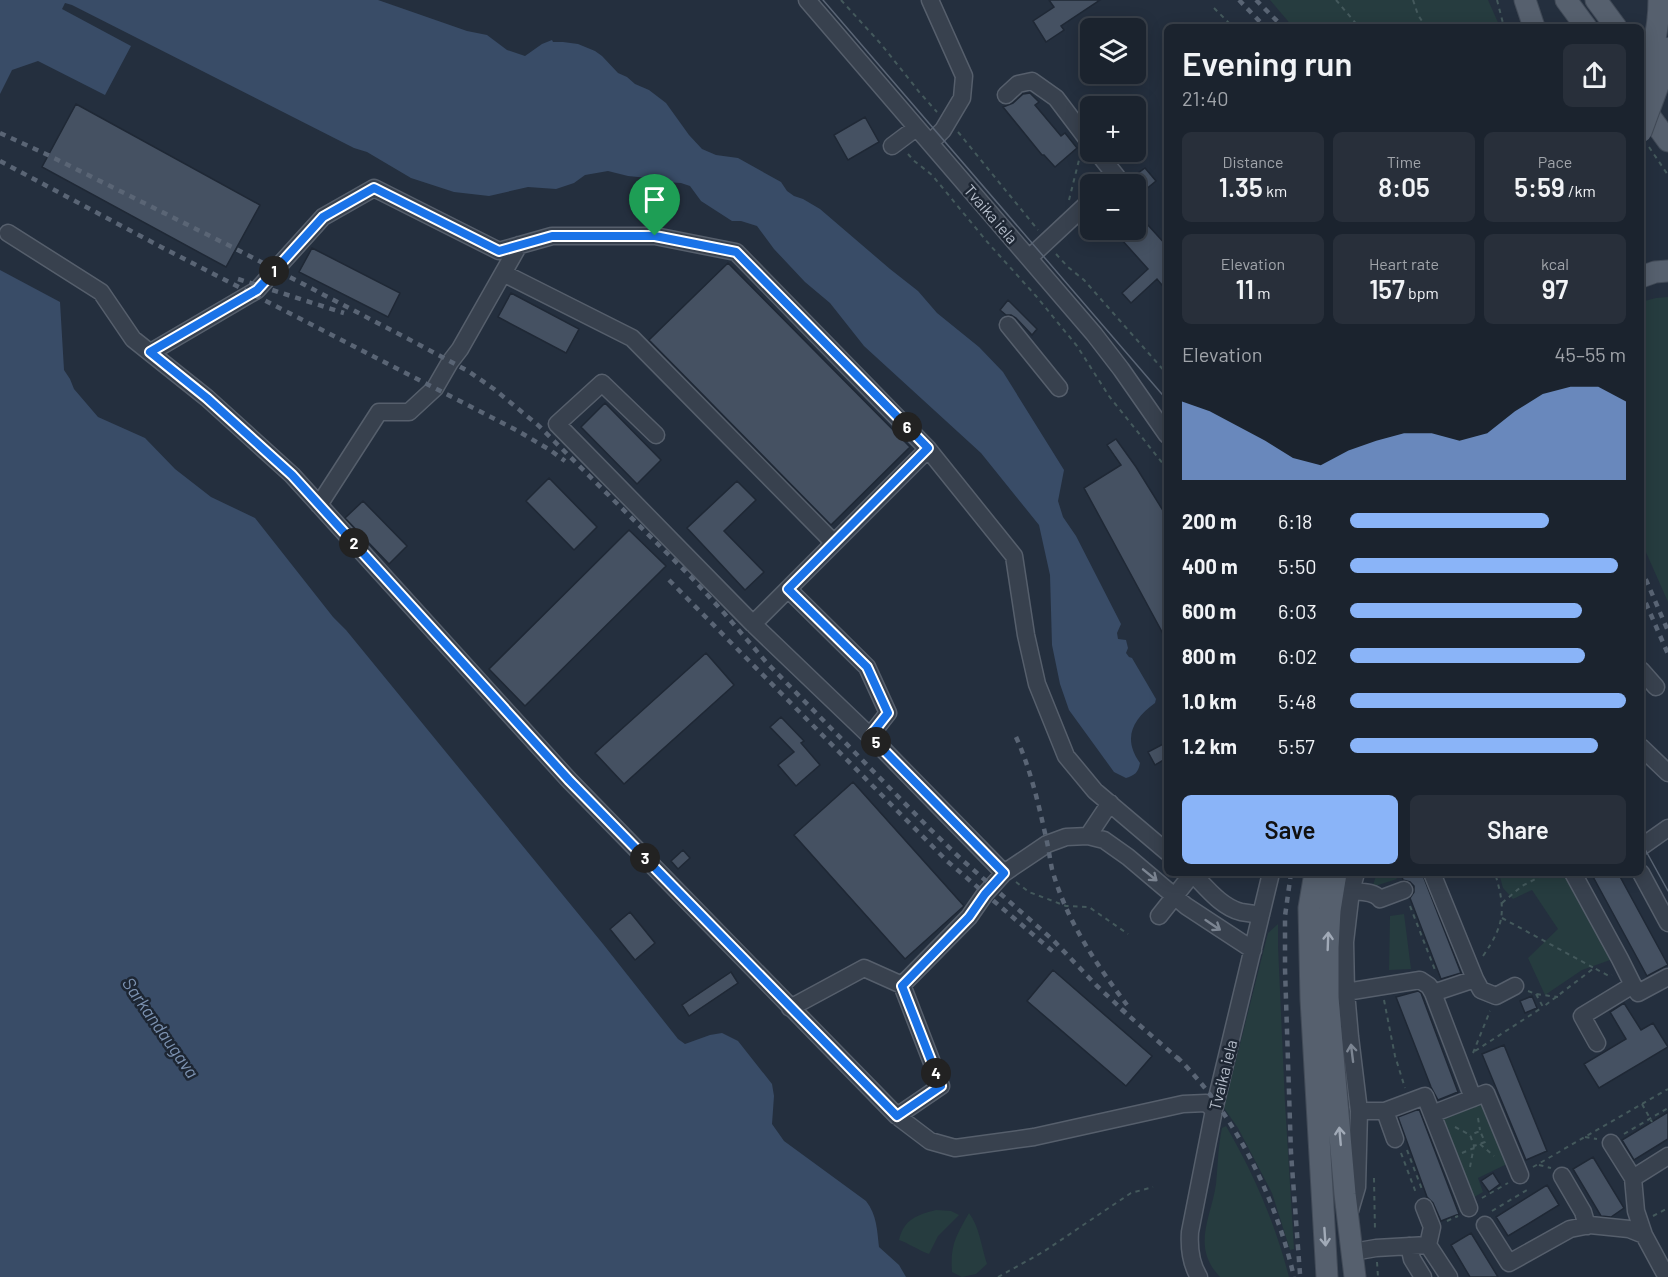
<!DOCTYPE html>
<meta charset="utf-8">
<style>
:root{--surface:#1b232e;--page:#282f3a;--text:#f1f3f6;--muted:#a0a4aa;--line:#39404a;--accent:#8ab4f8}
body{margin:0;font-family:Barlow,sans-serif;background:var(--page);color:var(--text);height:100vh;display:flex;flex-direction:column;font-size:22px;white-space:nowrap}
*{box-sizing:border-box;margin:0}
p{font-size:20px;color:var(--muted)}
.icon{flex:none;width:33px;height:33px;fill:none;stroke:currentColor;stroke-width:2;stroke-linecap:round;stroke-linejoin:round}
.map{position:relative;flex:1;overflow:hidden}
.panel{position:absolute;left:1164px;top:24px;width:480px;height:852px;display:flex;flex-direction:column;background:var(--surface);border-radius:9px;box-shadow:0 3px 15px #0003,0 0 0 2px var(--line)}
.panel>*{flex:none}
.buttons{position:absolute;left:1080px;top:18px;display:grid;gap:12px}
.buttons a{display:grid;place-items:center;width:66px;height:66px;border-radius:9px;background:var(--surface);box-shadow:0 3px 15px #0003,0 0 0 2px var(--line);font-size:30px}
.pin{position:absolute;display:grid;place-items:center;width:51px;height:51px;color:#fff;margin:-62px -26px;border-radius:50% 50% 50% 0;rotate:-45deg;box-shadow:0 0 6px #0007}
.pin .icon{rotate:45deg}
.km{position:absolute;width:30px;height:30px;margin:-15px;border-radius:50%;background:#222;color:#fff;font-size:16px;line-height:30px;text-align:center}
.round{display:grid;place-items:center;flex:none;width:63px;height:63px;border-radius:9px;background:var(--page)}
.head{display:flex;align-items:center;justify-content:space-between;height:102px;padding:0 18px}
h1{font-size:33px;font-weight:600;line-height:45px}
.figures{display:grid;grid-template-columns:repeat(3,1fr);gap:9px;height:102px;padding:6px 18px}
.figures div{display:grid;align-content:center;border-radius:9px;background:var(--page);text-align:center}
.figures b{font-size:26px;font-weight:600}
.figures small{font-size:16px;font-weight:400}
.figures p{font-size:16px}
.chart{height:168px;padding:12px 18px}
.chart p{display:flex;justify-content:space-between}
.chart svg{width:100%;height:108px;margin-top:6px;fill:var(--accent);opacity:.7}
.button{display:flex;gap:12px;margin-top:auto;padding:12px 18px}
.button a{flex:1;height:69px;border-radius:9px;background:var(--accent);color:#111;font-size:24px;font-weight:600;line-height:69px;text-align:center}
.button a+a{background:var(--page);color:var(--text)}
ul{padding:0 18px;list-style:none;font-size:20px}
li{display:grid;grid-template-columns:96px 72px 1fr;align-items:center;height:45px}
li i{height:15px;border-radius:8px;background:var(--accent)}
.map>svg:first-child{display:block}
.green{fill:#263c3f}
.water{fill:#394c67}
.building{fill:#455162;stroke:#1f2835;stroke-width:1.5}
.lines{fill:none;stroke-linecap:round;stroke-linejoin:round}
.minor-casing{stroke:#565f6c;stroke-width:19}
.major-casing{stroke:#414a57;stroke-width:23}
.path{stroke:#44595c;stroke-width:2;stroke-dasharray:4.5 4.5;stroke-linecap:butt}
.minor{stroke:#38414e;stroke-width:16}
.major{stroke:#56606e;stroke-width:21}
.tram{stroke:#5a6575;stroke-width:1.5}
.rail{stroke:#5a6575;stroke-width:4.5;stroke-dasharray:6 6;stroke-linecap:butt}
.major-bridge-casing{stroke:#414a57;stroke-width:23;stroke-linecap:butt}
.major-bridge{stroke:#56606e;stroke-width:21}
.oneway{stroke:#7c8592}
.oneway2{stroke:#a1aab7}
.route-casing{stroke:#fff;stroke-width:12}
.route{stroke:#1a73e8;stroke-width:8}
.labels{text-anchor:middle;stroke-width:5;stroke-linejoin:round;paint-order:stroke}
.street-label{font-size:16px;fill:#b4bcc9;stroke:#1d2633}
.water-label{font-size:18px;font-style:italic;fill:#7c92b1;stroke:#1d2633}
</style>
<div class="map">
<svg width="1668" height="1277" viewBox="0 0 1668 1277">
<rect width="100%" height="100%" fill="#242f3e"/>
<!-- green -->
<path class="green" d="M1270 0H1488L1500 27H1293Z
M1668 297V602L1641 541V302L1656 298Z
M1377 873H1392L1397 879 1375 886 1373 885Z
M1499 873H1566L1613 959 1582 970 1545 995 1528 958 1558 929 1532 890 1513 899 1503 888Z
M1404 914 1411 969 1389 970 1390 916Z
M1278 924V946L1285 1103 1294 1249 1290 1250 1272 1193 1238 1128 1224 1108 1268 933Z
M1485 1099 1511 1162 1478 1178 1483 1192 1469 1200 1438 1116Z
M1226 1126C1254 1174 1275 1223 1289 1277H1220C1191 1246 1211 1219 1216 1184 1218 1165 1218 1146 1222 1128Z
M936 1210 951 1211 959 1215 938 1236 929 1254C918 1250 910 1244 899 1240 904 1219 917 1215 936 1210Z
M969 1213C980 1228 981 1246 987 1264L976 1274 962 1277 952 1272C950 1245 956 1236 969 1213Z"/>
<!-- water -->
<path class="water" d="M0 0H378L467 31 487 35 507 50 525 56 542 44 552 40 553 42H563L578 44 595 51 602 56 618 73 627 77 635 84 649 90 666 103 689 135 702 149 716 155 738 158 781 182 787 191 794 196 803 199 820 209 890 269 918 291 937 313 979 347 1003 372 1064 470 1058 501 1063 517 1076 536 1121 624 1117 633 1118 639 1126 640 1128 648 1126 653 1129 657 1132 658 1156 699 1155 703C1133 719 1122 738 1140 763 1138 773 1135 775 1126 778L1114 772 1069 710 1060 684 1052 645 1050 575 1039 525 981 453 864 346 830 303 805 282 774 249 757 226 741 221H732L701 201 690 186 681 183 665 182 648 178 628 176 608 171 585 175 574 183 556 189 528 187 489 196 454 192 411 178 367 152 354 148 72 5 65 3 62 9 131 46 105 95 38 61 12 70 0 94Z
M0 270 60 302 64 370 70 379 74 389 98 417 145 438 175 469 211 497 255 518 333 617 346 630 603 944 678 1039 685 1044 710 1035 722 1033 738 1041 772 1084 774 1096 772 1124 784 1141 866 1201C877 1215 877 1230 879 1247L899 1265 906 1277H0Z"/>
<!-- building -->
<path class="building" d="M1049 0H1100L1061 26 1064 30 1046 42 1033 21 1054 7Z
M1030 93 1039 102 1035 105 1061 136 1065 133 1077 148 1055 167 1044 155H1042L1003 107 1013 103 1023 94Z
M76 104 260 205 226 267 42 167Z
M865 117 879 142 848 160 834 135Z
M1145 168 1156 181 1145 190 1134 176Z
M1136 212 1167 246V291L1157 279 1131 303 1122 293 1148 269 1113 230H1136Z
M312 248 400 293 388 317 299 272Z
M728 263 910 447 831 525 649 340Z
M511 293 579 329 566 353 498 317Z
M1008 300 1037 329 1032 335 1016 318 1011 315H1006L1000 310Z
M605 403 661 460 637 484 581 427Z
M1116 439 1136 467 1167 517V641L1084 488 1121 465 1107 445Z
M549 478 597 527 574 550 526 501Z
M737 481 756 500 724 531 764 572 745 590 687 528Z
M363 501 407 546 389 564 345 518Z
M629 530 666 566 525 706 489 669Z
M706 653 734 685 624 784 595 753Z
M781 717 804 741 801 743 820 765 796 786 778 765 794 752 770 727Z
M1167 742V758L1155 765 1148 752Z
M853 782 964 906 905 959 794 835Z
M683 850 690 858 678 869 671 861Z
M1412 873H1422L1461 973 1441 979 1410 898 1414 892V886L1410 882 1403 880 1402 877Z
M1591 873H1618L1668 965 1647 976Z
M630 912 655 943 635 960 610 929Z
M1053 970 1152 1056 1126 1086 1027 1001Z
M731 972 738 983 689 1016 682 1005Z
M1418 991 1421 993 1458 1092 1438 1100 1431 1087 1396 997Z
M1532 996 1537 1008 1525 1013 1520 1001Z
M1624 1003 1641 1030 1653 1023 1668 1047 1599 1088 1584 1064 1626 1039 1610 1012Z
M1504 1045 1547 1151 1526 1160 1482 1054Z
M1419 1109 1459 1214 1441 1221 1433 1203 1427 1197 1398 1117Z
M1668 1112V1139L1634 1160 1622 1140Z
M1593 1157 1624 1208 1611 1217 1601 1216 1573 1169Z
M1493 1173 1500 1184 1489 1192 1481 1181Z
M1547 1185 1559 1205 1508 1236 1496 1217Z
M1471 1233 1498 1277H1470L1451 1245Z"/>
<g class="lines">
<!-- minor casing -->
<g class="minor-casing">
<path id="minor" d="M807 0 1094 334 1121 369 1167 435
M930 0 964 76 962 98 943 130 930 143
M1006 95 1018 84 1032 81 1056 98 1090 143
M892 146 916 128
M1097 152 1117 177 1109 184
M8 233 101 292 133 339 207 398 292 475 569 780 897 1116 930 1141 955 1148 1034 1137 1183 1104 1206 1103 1214 1110
M1029 258 1090 201
M503 273 632 338 834 543
M1008 325 1059 388
M151 352 257 290 323 217 374 188 499 251 552 236H655L736 252 928 449 1014 556 1026 635 1037 684 1066 756 1095 791 1167 852
M656 435 602 383 557 424 753 624 870 736 1004 873
M319 505 379 412H409L435 388 450 362 460 349 519 245
M788 589 867 667 888 713 870 736
M753 624 928 449
M1641 670 1656 687
M1641 747 1668 773
M1088 836 1110 803
M1641 847 1668 828
M1192 873C1206 887 1221 907 1241 912 1248 913 1254 914 1261 915
M1432 873 1475 979
M1573 873 1620 959 1633 985 1638 993 1668 977
M1641 873 1668 923
M1351 891C1361 892 1374 891 1380 899L1404 890
M1159 916 1193 873
M902 985 969 917 985 894 1004 873 1047 844 1066 837 1088 836 1104 840 1128 857 1186 906 1253 950
M1346 992 1420 980 1429 986 1433 993 1475 979 1481 990 1496 996 1515 986
M1433 993 1473 1098
M790 1008 864 968 902 985 941 1086 897 1116
M1597 1043 1582 1016 1633 985
M1359 1111H1385L1425 1096 1469 1208
M1385 1111 1395 1139
M1432 1114 1486 1093 1520 1175
M1611 1143 1633 1178
M1562 1176 1583 1212 1587 1226
M1424 1207 1432 1227 1428 1245
M1349 1214 1357 1187 1359 1111 1350 1037 1346 992 1345 942 1351 891 1356 873
M1485 1225 1509 1263 1570 1229 1590 1225 1629 1229 1644 1235 1664 1272 1668 1270
M1644 1235 1636 1211 1633 1178 1668 1156
M1409 1246 1412 1259 1423 1277
M1353 1252 1376 1248 1428 1245 1449 1277
M1199 1277C1191 1264 1189 1247 1190 1232L1214 1110 1271 873"/>
</g>
<!-- major casing -->
<g class="major-casing">
<path id="major" d="M1525 0 1534 27
M1566 0 1586 27
M1596 0 1616 27
M1641 104 1668 141
M1641 277 1655 272 1668 271
M1315 873 1309 908 1311 999 1327 1277
M1336 873 1330 910 1328 948V998L1345 1194 1355 1277"/>
</g>
<!-- path -->
<path class="path" d="M841 0 881 44 920 93 937 112
M1336 0 1359 27
M1413 0 1418 15 1426 27
M1497 0 1504 27
M1214 8 1233 27
M958 132 1038 230
M1649 147 1668 175
M908 154 913 160 932 175 989 244 1036 296 1077 346 1109 396 1164 465 1167 467
M1069 200 1080 156
M1056 254 1068 267 1084 280 1167 374
M1016 882 1029 892 1066 906 1089 907 1128 934
M1502 903 1522 886 1547 873
M1410 906 1435 970
M1502 918 1594 968
M1483 956C1505 924 1506 910 1495 873
M1528 991 1536 994 1558 997
M1536 994 1543 1007 1594 968 1609 976 1612 975
M1384 1000 1395 1056 1405 1088
M1475 1051 1543 1007
M1473 1053 1490 1011
M1642 1104 1652 1122
M1478 1118 1480 1130
M1455 1127 1470 1135 1474 1146 1485 1142 1480 1131 1470 1135
M1624 1134 1668 1108
M1585 1137 1597 1139
M1480 1144 1494 1156
M1407 1150 1423 1192
M1401 1153 1416 1193
M1462 1153 1474 1148
M1539 1165 1551 1168
M1470 1167 1474 1146
M1533 1167 1668 1089
M1374 1178 1375 1232
M1482 1198 1508 1183
M1492 1211 1527 1190 1526 1189
M1653 1216 1668 1208
M1447 1221 1458 1216
M1377 1262 1378 1277
M998 1277 1043 1252 1131 1193 1153 1187"/>
<!-- minor -->
<use href="#minor" class="minor"/>
<!-- major -->
<use href="#major" class="major"/>
<!-- tram -->
<path class="tram" d="M823 0 1167 400
M1641 842 1668 891"/>
<!-- rail -->
<path class="rail" d="M1239 0 1265 27
M1256 0 1283 27
M0 133 48 155 236 249 416 343 468 371 494 389 539 426 690 576 724 613 767 663 929 828 960 858 1053 940 1097 986 1126 1013
M0 161 163 248 518 431 550 450 565 461
M238 279 344 313
M1641 568 1668 631
M669 580 947 861 1057 955
M1641 592 1668 654
M1016 737C1031 770 1039 806 1047 842 1049 851 1050 860 1052 869 1066 920 1096 964 1127 1005
M1291 873 1285 916V969L1291 1153 1300 1274
M1121 1009 1183 1063
M1177 1057C1235 1114 1276 1198 1294 1277"/>
<!-- major-bridge casing -->
<g class="major-bridge-casing">
<path id="major-bridge" d="M1641 87C1651 59 1659 31 1659 0
M1641 132 1663 72 1668 48"/>
</g>
<!-- major-bridge -->
<use href="#major-bridge" class="major-bridge"/>
</g>
<!-- one-way arrows -->
<defs><path id="oneway-shaft" d="M-6 0H5M1.5-3L5.5 0L1.5 3" fill="none" stroke-width="1.6" stroke-linecap="round" stroke-linejoin="round" transform="scale(1.5)"/></defs>
<g class="oneway">
<use href="#oneway-shaft" transform="translate(1150 875) rotate(39)"/>
<use href="#oneway-shaft" transform="translate(1213 925) rotate(34)"/>
<use href="#oneway-shaft" transform="translate(1352 1053) rotate(-97)"/>
</g>
<g class="oneway2">
<use href="#oneway-shaft" transform="translate(1328 941) rotate(-88)"/>
<use href="#oneway-shaft" transform="translate(1340 1136) rotate(-95)"/>
<use href="#oneway-shaft" transform="translate(1325 1237) rotate(86)"/>
</g>
<g class="lines">
<!-- route casing -->
<g class="route-casing">
<path id="route" d="M374 188 499 251 552 236H655L736 252 928 448 788 589 867 667 888 713 870 736 1004 873 985 894 969 917 902 986 941 1086 897 1116 569 780 292 475 207 398 150 352 257 290 323 217Z"/>
</g>
<!-- route -->
<use href="#route" class="route"/>
</g>
<g class="labels">
<!-- street labels -->
<g class="street-label">
<text transform="translate(991 214) rotate(49)" y="6">Tvaika iela</text>
<text transform="translate(1223 1075) rotate(-76)" y="6">Tvaika iela</text>
</g>
<!-- water labels -->
<g class="water-label">
<text transform="translate(160 1028) rotate(55)" y="6">Sarkandaugava</text>
</g>
</g>
</svg>
<div class="buttons">
<a><svg class="icon" aria-label="layers" viewBox="0 0 24 24"><path d="M12 4l9 5-9 5-9-5zM3 14l9 5 9-5"/></svg></a>
<a>+</a>
<a>−</a>
</div>
<div class="pin" style="left:655px;top:236px;background:#1e9e55"><svg class="icon" aria-label="arrive" viewBox="0 0 24 24"><path d="M6 21V4h12l-3 4 3 4H6"/></svg></div>
<b class="km" style="left:274px;top:271px">1</b>
<b class="km" style="left:354px;top:543px">2</b>
<b class="km" style="left:645px;top:858px">3</b>
<b class="km" style="left:936px;top:1073px">4</b>
<b class="km" style="left:876px;top:742px">5</b>
<b class="km" style="left:907px;top:427px">6</b>
<section class="panel">
<div class="head"><div><h1>Evening run</h1><p>21:40</p></div><a class="round"><svg class="icon" aria-label="share" viewBox="0 0 24 24"><path d="M12 15V3M7 8l5-5 5 5M5 13v7h14v-7"/></svg></a></div>
<div class="figures">
<div><p>Distance</p><b>1.35<small> km</small></b></div>
<div><p>Time</p><b>8:05</b></div>
<div><p>Pace</p><b>5:59<small> /km</small></b></div>
</div>
<div class="figures">
<div><p>Elevation</p><b>11<small> m</small></b></div>
<div><p>Heart rate</p><b>157<small> bpm</small></b></div>
<div><p>kcal</p><b>97</b></div>
</div>
<div class="chart"><p><span>Elevation</span>45–55 m</p>
<svg viewBox="0 0 160 44" preserveAspectRatio="none"><path d="M0 44V12L10 16L20 22L30 28L40 35L50 38L60 32L70 28L80 25L90 25L100 28L110 25L120 16L130 9L140 6L150 6L160 12V44z"/></svg>
</div>
<ul>
<li><b>200 m</b>6:18<i style="width:72%"></i></li>
<li><b>400 m</b>5:50<i style="width:97%"></i></li>
<li><b>600 m</b>6:03<i style="width:84%"></i></li>
<li><b>800 m</b>6:02<i style="width:85%"></i></li>
<li><b>1.0 km</b>5:48<i style="width:100%"></i></li>
<li><b>1.2 km</b>5:57<i style="width:90%"></i></li>
</ul>
<div class="button"><a>Save</a><a>Share</a></div>
</section>
</div>
